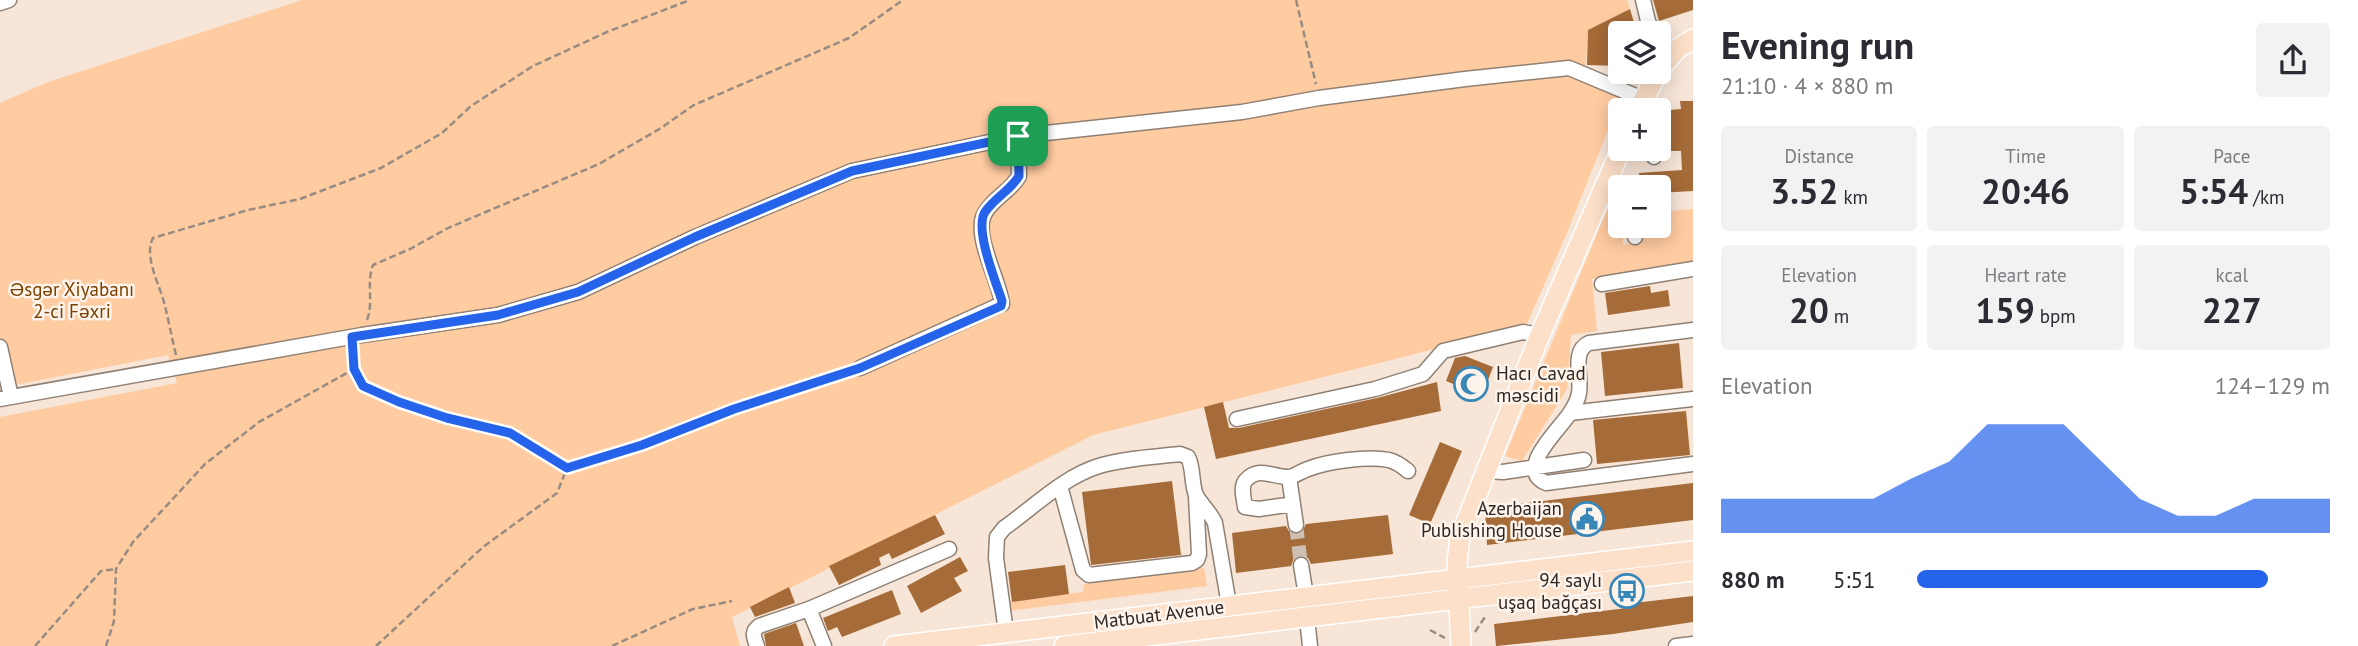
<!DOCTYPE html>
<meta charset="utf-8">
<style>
:root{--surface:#fff;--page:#f2f2f3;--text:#2b2b33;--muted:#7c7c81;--accent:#2563eb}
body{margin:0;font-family:"PT Sans",sans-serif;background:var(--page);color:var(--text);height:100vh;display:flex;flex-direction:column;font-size:26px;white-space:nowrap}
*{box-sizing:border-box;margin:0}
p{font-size:23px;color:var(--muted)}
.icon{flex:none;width:38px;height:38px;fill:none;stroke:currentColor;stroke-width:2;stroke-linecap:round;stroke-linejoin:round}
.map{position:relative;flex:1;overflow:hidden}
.details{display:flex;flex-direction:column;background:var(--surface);width:665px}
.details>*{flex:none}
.buttons{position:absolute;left:1608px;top:21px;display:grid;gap:14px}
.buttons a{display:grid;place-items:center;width:63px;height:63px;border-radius:7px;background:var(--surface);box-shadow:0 4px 18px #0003;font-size:35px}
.pin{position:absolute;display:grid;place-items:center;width:60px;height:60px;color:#fff;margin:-30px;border-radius:14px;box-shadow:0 4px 10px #0006}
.round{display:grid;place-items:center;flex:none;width:74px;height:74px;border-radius:7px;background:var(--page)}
.summary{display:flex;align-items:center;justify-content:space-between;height:119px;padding:0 28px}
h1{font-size:38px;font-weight:700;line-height:52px}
.metrics{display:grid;grid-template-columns:repeat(3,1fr);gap:10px;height:119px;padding:7px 28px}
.metrics div{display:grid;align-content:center;border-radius:7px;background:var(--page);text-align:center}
.metrics b{font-size:35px;font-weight:700}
.metrics small{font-size:19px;font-weight:400}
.metrics p{font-size:19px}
.chart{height:196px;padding:14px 28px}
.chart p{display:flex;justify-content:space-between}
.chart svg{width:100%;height:126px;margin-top:7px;fill:var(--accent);opacity:.7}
ul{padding:0 28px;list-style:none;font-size:23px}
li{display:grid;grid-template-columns:112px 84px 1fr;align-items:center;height:52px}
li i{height:18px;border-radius:9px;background:var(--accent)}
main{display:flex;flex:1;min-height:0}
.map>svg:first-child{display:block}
.green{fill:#ffcba1}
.building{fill:#a56b38}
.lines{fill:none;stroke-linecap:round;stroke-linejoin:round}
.minor-tunnel{stroke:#cfbfb3;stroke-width:14;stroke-dasharray:14 7;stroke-linecap:butt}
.minor-casing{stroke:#8f8073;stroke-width:17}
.major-casing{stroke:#fff;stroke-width:22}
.path{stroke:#988c82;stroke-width:2.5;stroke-dasharray:7 3.5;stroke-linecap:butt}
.minor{stroke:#fff;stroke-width:14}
.major{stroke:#fde0c9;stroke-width:19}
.route-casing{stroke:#fff;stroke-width:14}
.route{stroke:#2563eb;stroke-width:9}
.labels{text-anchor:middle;stroke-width:5;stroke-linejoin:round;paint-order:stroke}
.park-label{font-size:19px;fill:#7a4100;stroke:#fef4eb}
.poi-label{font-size:19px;fill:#2e2722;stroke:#fef4eb;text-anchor:end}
.street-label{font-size:19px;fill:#2e2722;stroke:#fef4eb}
</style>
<main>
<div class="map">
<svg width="1693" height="646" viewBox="0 0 1693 646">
<rect width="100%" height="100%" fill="#f7e5d7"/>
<!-- green -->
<path class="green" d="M302 0H1627L1630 9 1588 30 1585 83 1621 97 1567 233 1526 326 1093 435 732 617 740 646H0V417L177 383 168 355 0 388V103L48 82Z
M1620 204 1623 245 1638 242V226H1659V212L1693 209V261L1592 279 1597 331 1571 335 1567 389 1522 461 1505 456 1609 205Z
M1204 568 1207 586 1008 611 1007 602 1083 592 1084 584Z"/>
<!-- building -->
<path class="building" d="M1653 0H1693V10L1659 21Z
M1630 9 1637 33H1620V66L1587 65 1588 30Z
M1680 101H1693V191L1659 193V187H1640L1639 173 1682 170 1681 151H1666L1665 125 1669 119V110L1681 109Z
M1650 286 1651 293 1668 290 1670 306 1608 315 1605 293Z
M1679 343 1683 388 1605 396 1601 352Z
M1465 356 1493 367 1482 396 1446 381 1455 358Z
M1437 382 1441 411 1216 459 1204 407 1223 402 1229 428H1239L1377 398Z
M1686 411 1690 455 1597 464 1593 420Z
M1440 442 1462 451 1430 524 1409 515Z
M1172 481 1181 555 1091 565 1082 492Z
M1693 483V520L1487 545 1485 508Z
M935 515 945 534 892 559 889 553 879 558 881 565 839 585 829 566Z
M1388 515 1393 554 1311 564 1308 558 1300 555 1294 558 1291 566 1236 573 1232 533 1286 526 1289 531 1297 535 1302 532 1306 524Z
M960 557 968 571 954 578 962 591 921 613 907 586Z
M1065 565 1069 594 1012 602 1008 572Z
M789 587 795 603 755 617 750 607Z
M892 590 901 614 842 637 837 627 828 631 823 618Z
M1693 596V622L1613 634 1496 646 1494 624 1627 608 1626 604Z
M796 623 804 646H766L764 634Z"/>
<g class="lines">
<!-- minor-tunnel -->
<path class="minor-tunnel" d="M1296 525 1301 565"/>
<!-- minor casing -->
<g class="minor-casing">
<path id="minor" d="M1643 0 1648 21 1653 33
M0 3 9 0
M1659 44 1668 58
M1654 157 1655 149
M1603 189 1620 197
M1634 226 1635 237
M1602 284 1693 269
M1693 330 1589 343C1571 351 1582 377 1579 393 1578 400 1574 407 1570 413 1560 429 1514 470 1546 483L1693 464
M0 347 11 397
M860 368 1002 304C1000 281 972 234 985 213 993 198 1011 191 1019 176L1018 136
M0 399 362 335 498 315 578 292 695 237 852 171 1018 136 1242 112 1319 98 1465 79 1569 68 1643 99 1659 110V118
M1570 413 1693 399
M1237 419 1375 389 1423 374 1443 351 1523 332 1540 335
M1486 471 1503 472 1584 460
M1289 477 1296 525
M1060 486 1083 570 1089 575 1192 563 1197 560 1199 554 1196 497
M1293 504 1259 509 1245 507C1244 499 1240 486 1246 480 1259 466 1272 477 1288 477 1294 477 1301 471 1308 469 1328 461 1368 456 1389 460 1397 462 1402 466 1408 471
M1301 565 1306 596
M809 609 824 646
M1307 618 1310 646
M1006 632 996 558 997 537 1004 528C1034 507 1063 477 1099 466 1125 458 1154 457 1180 454L1188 457C1194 469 1191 483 1196 495 1199 502 1211 513 1215 523L1229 605
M757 646C754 637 751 632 759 626L809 609 949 549
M1676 646 1693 644"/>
</g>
<!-- major casing -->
<g class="major-casing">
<path id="major" d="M1659 70 1677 49 1693 39
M1638 110 1658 72
M894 646 1693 551
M1064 646 1693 571
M1461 646 1457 563 1460 537 1540 335 1621 149"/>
</g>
<!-- path -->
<path class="path" d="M1296 0 1316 84
M367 320C374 302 366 283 373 265L410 249 448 228 599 164 661 128 694 105 849 38 903 0
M176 355C172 339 169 322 165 306 161 287 143 257 153 238L248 210 300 199 381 168 442 133 471 106 533 66 607 32 690 0
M354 369 363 386 399 402 447 418 510 433 567 468 642 445 735 409 849 371
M1430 630 1445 638
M1475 632 1485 617
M35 646 101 571 116 569
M106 646 114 621 116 569 133 542 205 464 259 422 354 369 353 351
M376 646 483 547 557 493 567 468
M612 646 693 609 732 601"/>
<!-- minor -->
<use href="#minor" class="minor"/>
<!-- major -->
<use href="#major" class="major"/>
</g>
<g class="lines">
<!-- route casing -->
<g class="route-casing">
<path id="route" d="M1018 136 1019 176C1011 190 994 198 985 212 974 229 996 282 1002 301L1001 306 860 368 734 409 642 445 567 468 510 433 447 418 399 402 363 386 354 369 352 337 498 315 578 292 695 237 852 171Z"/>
</g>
<!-- route -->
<use href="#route" class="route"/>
</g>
<!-- icons -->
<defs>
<g id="mosque-ring" transform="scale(1.75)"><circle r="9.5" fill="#fef4eb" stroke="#3887b9" stroke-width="1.5"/><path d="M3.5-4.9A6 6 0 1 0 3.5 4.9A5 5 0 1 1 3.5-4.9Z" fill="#3887b9"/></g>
<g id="civic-ring" transform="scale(1.75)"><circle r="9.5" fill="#fef4eb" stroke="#3887b9" stroke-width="1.5"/><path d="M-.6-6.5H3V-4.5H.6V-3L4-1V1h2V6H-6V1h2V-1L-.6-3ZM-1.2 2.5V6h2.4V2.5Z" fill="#3887b9"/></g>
<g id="bus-ring" transform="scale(1.75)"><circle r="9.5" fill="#fef4eb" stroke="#3887b9" stroke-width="1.5"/><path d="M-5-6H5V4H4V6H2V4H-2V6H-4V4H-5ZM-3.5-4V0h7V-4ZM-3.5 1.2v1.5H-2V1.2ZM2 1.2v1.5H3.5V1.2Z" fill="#3887b9"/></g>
</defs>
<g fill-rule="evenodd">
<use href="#mosque-ring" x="1471" y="384"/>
<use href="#civic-ring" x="1587" y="519"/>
<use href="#bus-ring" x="1627" y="591"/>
</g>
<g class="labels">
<!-- park labels -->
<g class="park-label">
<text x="72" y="296">Əsgər Xiyabanı<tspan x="72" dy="22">2-ci Fəxri</tspan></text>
</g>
<!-- poi labels -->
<g class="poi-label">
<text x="1496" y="380" text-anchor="start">Hacı Cavad<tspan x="1496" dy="22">məscidi</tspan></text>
<text x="1562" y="515">Azerbaijan<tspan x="1562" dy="22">Publishing House</tspan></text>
<text x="1602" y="587">94 saylı<tspan x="1602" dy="22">uşaq bağçası</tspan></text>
</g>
<!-- street labels -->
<g class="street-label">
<text transform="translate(1159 614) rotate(-7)" y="7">Matbuat Avenue</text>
</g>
</g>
</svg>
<div class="buttons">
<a><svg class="icon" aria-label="layers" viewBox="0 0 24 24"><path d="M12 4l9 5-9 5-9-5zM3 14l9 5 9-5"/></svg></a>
<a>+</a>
<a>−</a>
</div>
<div class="pin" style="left:1018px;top:136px;background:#1e9e55"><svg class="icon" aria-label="arrive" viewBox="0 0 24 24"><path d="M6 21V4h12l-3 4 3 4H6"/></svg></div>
</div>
<section class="details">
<div class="summary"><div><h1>Evening run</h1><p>21:10 · 4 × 880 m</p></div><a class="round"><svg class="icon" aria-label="share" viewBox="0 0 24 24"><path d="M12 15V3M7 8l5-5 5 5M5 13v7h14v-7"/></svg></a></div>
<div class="metrics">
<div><p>Distance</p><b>3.52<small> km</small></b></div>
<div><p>Time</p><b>20:46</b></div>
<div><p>Pace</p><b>5:54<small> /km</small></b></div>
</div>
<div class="metrics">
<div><p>Elevation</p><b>20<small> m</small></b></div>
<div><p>Heart rate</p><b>159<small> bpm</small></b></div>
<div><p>kcal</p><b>227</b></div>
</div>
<div class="chart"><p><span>Elevation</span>124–129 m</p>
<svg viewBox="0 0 160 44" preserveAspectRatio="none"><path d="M0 44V32L10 32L20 32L30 32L40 32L50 25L60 19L70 6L80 6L90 6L100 19L110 32L120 38L130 38L140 32L150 32L160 32V44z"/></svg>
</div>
<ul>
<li><b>880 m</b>5:51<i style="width:85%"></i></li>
</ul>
</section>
</main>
